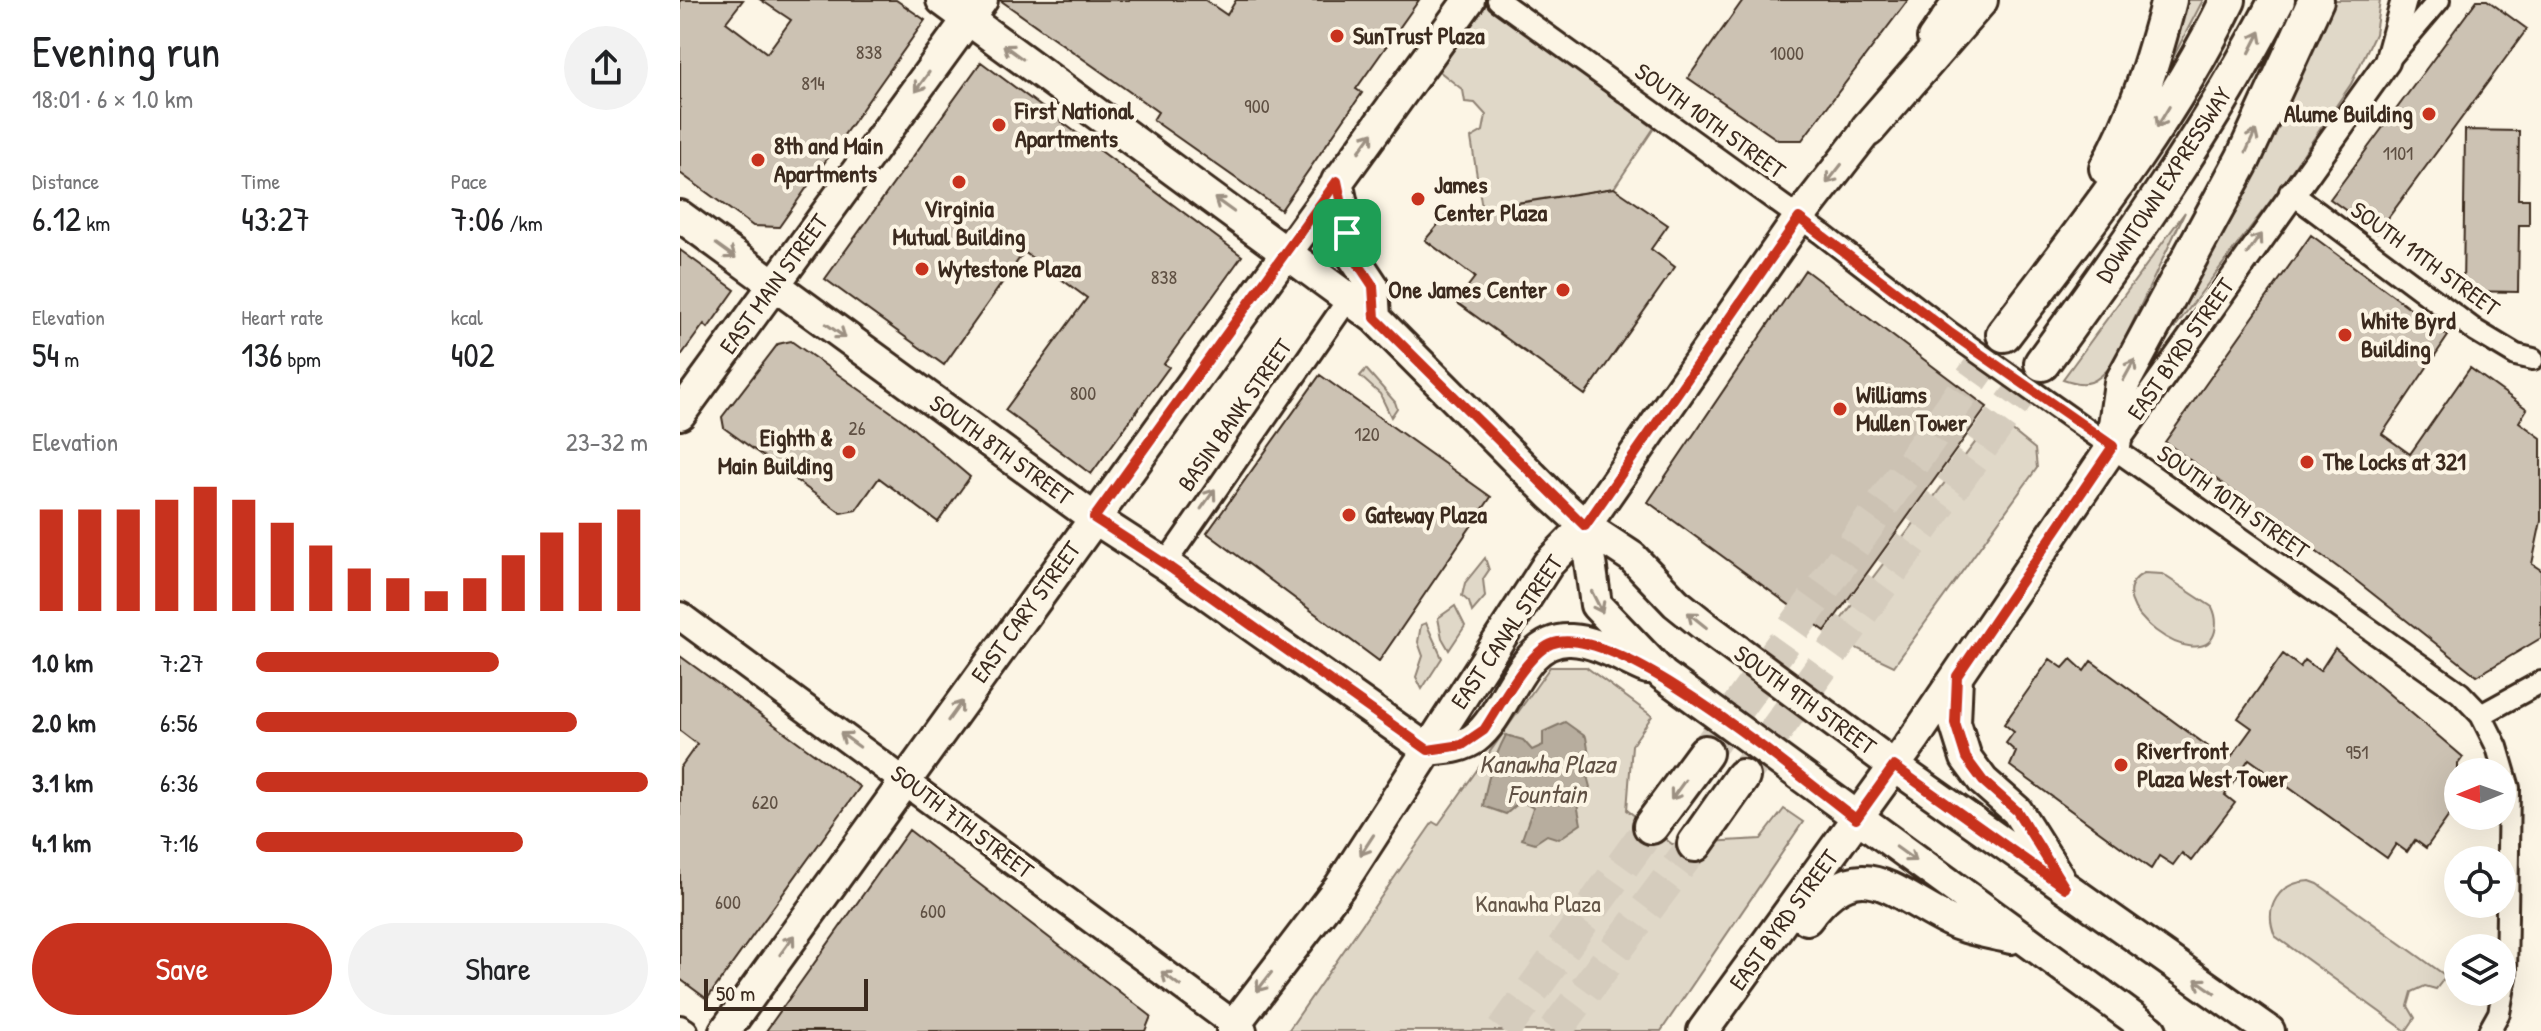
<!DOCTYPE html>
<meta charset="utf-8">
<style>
:root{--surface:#fff;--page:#f2f2f2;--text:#202124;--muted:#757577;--accent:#c8321e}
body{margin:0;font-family:"Patrick Hand",sans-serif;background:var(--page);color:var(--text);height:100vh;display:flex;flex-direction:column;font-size:30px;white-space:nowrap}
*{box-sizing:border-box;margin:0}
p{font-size:26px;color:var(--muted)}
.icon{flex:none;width:44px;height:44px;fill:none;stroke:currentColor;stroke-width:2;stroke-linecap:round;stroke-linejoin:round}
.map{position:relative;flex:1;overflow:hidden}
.sheet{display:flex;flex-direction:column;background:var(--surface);width:680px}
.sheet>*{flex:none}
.needle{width:52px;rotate:269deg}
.buttons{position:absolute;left:1764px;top:758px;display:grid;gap:16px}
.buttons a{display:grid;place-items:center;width:72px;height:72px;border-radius:50%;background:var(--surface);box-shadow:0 8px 32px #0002;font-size:40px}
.scale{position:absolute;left:24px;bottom:20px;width:164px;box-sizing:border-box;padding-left:8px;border:4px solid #3b2a1e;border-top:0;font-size:22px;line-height:28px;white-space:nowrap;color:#3b2a1e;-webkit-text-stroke:6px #fcf5e5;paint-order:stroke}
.pin{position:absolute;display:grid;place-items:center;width:68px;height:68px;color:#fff;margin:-34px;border-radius:16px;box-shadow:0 4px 12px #0006}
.round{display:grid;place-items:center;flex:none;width:84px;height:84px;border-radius:42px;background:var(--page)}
.summary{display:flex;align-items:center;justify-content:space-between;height:136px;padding:0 32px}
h1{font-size:44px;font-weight:600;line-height:60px}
.stats{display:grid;grid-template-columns:repeat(3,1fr);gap:12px;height:136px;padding:8px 32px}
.stats div{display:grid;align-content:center}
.stats b{font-size:34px;font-weight:600}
.stats small{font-size:22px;font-weight:400}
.stats p{font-size:22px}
.chart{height:224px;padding:16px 32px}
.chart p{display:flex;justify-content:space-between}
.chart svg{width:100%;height:144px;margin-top:8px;stroke:var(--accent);stroke-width:6}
.cta{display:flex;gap:16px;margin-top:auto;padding:16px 32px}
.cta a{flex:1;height:92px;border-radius:48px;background:var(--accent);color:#fff;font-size:32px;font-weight:600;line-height:92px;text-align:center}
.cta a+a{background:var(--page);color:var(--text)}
ul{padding:0 32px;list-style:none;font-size:26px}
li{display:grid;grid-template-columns:128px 96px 1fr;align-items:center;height:60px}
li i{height:20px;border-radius:10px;background:var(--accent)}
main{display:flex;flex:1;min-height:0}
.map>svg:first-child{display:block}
.green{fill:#e0d8c8;stroke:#8e8173;stroke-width:2}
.water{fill:#b7ad9e;stroke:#85796b;stroke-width:2}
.building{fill:#ccc2b3;stroke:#3b2a1e;stroke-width:2}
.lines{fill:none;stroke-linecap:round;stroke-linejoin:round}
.motorway-tunnel{stroke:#d5ccbd;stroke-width:34;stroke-dasharray:34 17;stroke-linecap:butt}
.minor-casing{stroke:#3b2a1e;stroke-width:26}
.tertiary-casing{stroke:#3b2a1e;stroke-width:30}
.secondary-casing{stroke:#3b2a1e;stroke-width:32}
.primary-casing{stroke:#3b2a1e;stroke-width:36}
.motorway-casing{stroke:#3b2a1e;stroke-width:40}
.minor{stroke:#fcf5e5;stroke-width:20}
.tertiary{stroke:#fcf5e5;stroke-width:24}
.secondary{stroke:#fcf5e5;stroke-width:26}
.primary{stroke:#fcf5e5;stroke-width:30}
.motorway{stroke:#fcf5e5;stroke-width:34}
.oneway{stroke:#9c9082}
.route-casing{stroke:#fff;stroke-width:16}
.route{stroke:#c8321e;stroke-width:10}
.poi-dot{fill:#c8321e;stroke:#fcf5e5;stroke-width:3}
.labels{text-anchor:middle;stroke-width:8;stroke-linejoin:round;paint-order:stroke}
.number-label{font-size:20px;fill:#5f5043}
.poi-label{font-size:24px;font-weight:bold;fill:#3b2a1e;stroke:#fcf5e5;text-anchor:start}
.street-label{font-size:24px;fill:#3b2a1e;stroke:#fcf5e5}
.park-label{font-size:24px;fill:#645648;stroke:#fcf5e5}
.water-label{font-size:26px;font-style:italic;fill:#605144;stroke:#fcf5e5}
</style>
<main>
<section class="sheet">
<div class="summary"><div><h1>Evening run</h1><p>18:01 · 6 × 1.0 km</p></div><a class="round"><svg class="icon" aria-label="share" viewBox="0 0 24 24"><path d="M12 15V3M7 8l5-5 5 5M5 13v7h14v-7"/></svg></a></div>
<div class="stats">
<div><p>Distance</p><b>6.12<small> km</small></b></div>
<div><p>Time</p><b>43:27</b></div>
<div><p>Pace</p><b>7:06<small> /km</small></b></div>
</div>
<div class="stats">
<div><p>Elevation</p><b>54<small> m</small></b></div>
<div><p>Heart rate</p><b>136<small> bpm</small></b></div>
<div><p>kcal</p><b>402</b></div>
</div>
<div class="chart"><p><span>Elevation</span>23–32 m</p>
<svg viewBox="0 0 160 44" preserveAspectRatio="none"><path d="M5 44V13M15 44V13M25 44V13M35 44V10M45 44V6M55 44V10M65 44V17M75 44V24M85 44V31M95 44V34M105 44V38M115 44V34M125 44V27M135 44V20M145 44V17M155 44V13"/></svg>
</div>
<ul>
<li><b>1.0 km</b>7:27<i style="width:62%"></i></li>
<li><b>2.0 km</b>6:56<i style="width:82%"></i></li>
<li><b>3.1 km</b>6:36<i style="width:100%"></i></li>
<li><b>4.1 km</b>7:16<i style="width:68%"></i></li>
</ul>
<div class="cta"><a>Save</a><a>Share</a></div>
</section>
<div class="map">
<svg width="1861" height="1031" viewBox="0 0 1861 1031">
<rect width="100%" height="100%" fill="#fcf5e5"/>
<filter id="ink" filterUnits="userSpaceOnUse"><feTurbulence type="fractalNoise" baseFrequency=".0125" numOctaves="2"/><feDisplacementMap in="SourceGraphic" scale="16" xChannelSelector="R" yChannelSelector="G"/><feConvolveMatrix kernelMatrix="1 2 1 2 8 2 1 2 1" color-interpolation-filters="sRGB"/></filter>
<g filter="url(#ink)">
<!-- green -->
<path class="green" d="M1499 0H1523L1473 96Z
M1650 0H1700L1695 34 1671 84 1598 191 1462 371 1559 207Z
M806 4 974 128 934 188 802 208 791 138 803 131 806 115 795 103 785 102 783 90 759 71Z
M1505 212 1433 364C1416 383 1408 388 1383 379Z
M686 369 715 402 717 408 711 417 700 394 680 376Z
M1310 423 1330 429 1355 449 1357 468 1214 666 1178 649 1153 630Z
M805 558 809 570 803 579 805 597 792 612 789 602 782 596 785 583Z
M1464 573 1482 574 1532 607C1536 615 1537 622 1535 631 1523 680 1412 600 1464 573Z
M775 606 785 626 769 650 762 638 758 618Z
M746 623 762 658 742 689 736 677 743 656 738 642 741 625Z
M870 667H906L972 716 952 745 947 810 992 844 1081 839 1104 809 1123 822 981 1031H608L753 822 758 825Z
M1630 881 1638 884 1766 976 1756 989 1745 986 1732 992 1728 1006 1735 1018 1726 1031 1595 936C1583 907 1599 882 1630 881Z"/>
<!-- water -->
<path class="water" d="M885 722 906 737 909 755H896L894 764 906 772 910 787 897 804 901 824 879 839 867 835 855 843 842 839 853 808 841 801 826 814 803 806C806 783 815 756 826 735L843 740 852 750 863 745V732Z"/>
<!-- building -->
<path class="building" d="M0 0H63L46 22 87 53 111 20 81 0H216L245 20 99 227 73 226 0 173Z
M320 0H525L547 15 556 0H739L676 89 682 93 601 210 473 120 478 112Z
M1063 0H1228L1122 140H1098L1008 78Z
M1797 0H1807L1847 29 1697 233 1650 199Z
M301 62 562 256 484 364 489 367 411 474 325 410 407 298 344 252 264 365 145 279Z
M1785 130 1839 131 1838 199H1849V225H1839L1838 292 1783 291Z
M934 188 988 225 971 249 995 267 905 395 776 302 795 277 745 240 767 214Z
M1631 235 1768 336 1702 434 1730 454 1790 368 1847 409 1839 422 1861 438V521L1852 564 1861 570V638L1797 676 1674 579 1485 442Z
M0 250 55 290 28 328 24 324 0 357Z
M1125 270 1307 407 1145 631 968 502Z
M111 341 224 421 290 477 258 522 199 478 176 510 161 513 44 428 42 417 98 344Z
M640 375 811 497 699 661 527 533Z
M1655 648 1783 757 1778 764V803L1746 848 1735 840 1727 852 1716 844 1707 858 1569 759 1545 795 1555 803 1511 861 1502 853 1493 865 1479 856 1471 869 1330 766 1336 752 1326 743 1334 732 1324 724 1370 659 1383 668 1391 659 1404 671 1411 661 1548 761 1572 728 1558 718 1603 654 1620 667 1625 660 1640 671Z
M0 656 180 787 27 999 0 979V768L17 744 0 731Z
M229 830 471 1016 465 1031H86Z"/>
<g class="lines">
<!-- motorway-tunnel -->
<path class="motorway-tunnel" d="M1025 753 1324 334
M1062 777 1362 363
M823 1031 971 826
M875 1031 1015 844"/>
<!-- minor casing -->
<g class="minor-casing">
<path id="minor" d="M818 0 1142 234 1269 332 1780 693 1801 715 1817 747 1829 788 1826 976 1819 1013 1809 1031
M1709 59 1759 0
M1610 192 1796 331 1836 355 1853 359
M485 564 669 298
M1801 715 1861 682"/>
</g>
<!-- tertiary casing -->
<g class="tertiary-casing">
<path id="tertiary" d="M1250 38 1276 0
M1437 441 1707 62 1724 0
M0 1028 5 1031"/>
</g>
<!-- secondary casing -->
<g class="secondary-casing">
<path id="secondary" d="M0 616 563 1031"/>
</g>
<!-- primary casing -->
<g class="primary-casing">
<path id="primary" d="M262 0 695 318 872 496 905 526 952 557 996 603 1026 627 1214 766 1589 1031
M657 181 673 256 693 286 695 318
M0 216 414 518 485 564 748 750
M0 414 302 0
M905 526 916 605 983 675 1471 1031
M1277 676 1275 723 1286 758 1303 781 1337 811 1378 876
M748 750C764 748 782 748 795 738 829 712 840 637 891 640 917 641 943 658 967 668
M1127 919C1179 848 1212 893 1270 921 1288 930 1311 933 1331 938
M554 1025 660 886 868 564 905 526 1119 218 1188 129
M45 1031 789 0
M1023 1031 1234 739 1433 446"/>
</g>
<!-- motorway casing -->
<g class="motorway-casing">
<path id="motorway" d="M1188 129 1300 0
M1427 168C1457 115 1474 58 1489 0
M1324 334C1405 228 1490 121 1548 0
M1362 363C1447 246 1530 129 1597 0
M1433 446 1442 383 1563 159 1636 0
M971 826 1025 753
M1015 844 1062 777
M554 1025V1031"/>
</g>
<!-- minor -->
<use href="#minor" class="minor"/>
<!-- tertiary -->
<use href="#tertiary" class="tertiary"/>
<!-- secondary -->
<use href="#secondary" class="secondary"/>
<!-- primary -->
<use href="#primary" class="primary"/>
<!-- motorway -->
<use href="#motorway" class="motorway"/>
</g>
<!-- one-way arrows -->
<defs><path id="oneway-shaft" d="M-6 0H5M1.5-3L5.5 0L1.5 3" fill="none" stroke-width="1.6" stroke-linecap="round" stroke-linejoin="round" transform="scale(2)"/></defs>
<g class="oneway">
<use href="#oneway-shaft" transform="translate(1575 42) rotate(-63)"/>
<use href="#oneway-shaft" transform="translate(333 52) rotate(-144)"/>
<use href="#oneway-shaft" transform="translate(242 82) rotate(126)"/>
<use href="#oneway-shaft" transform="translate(1483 117) rotate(121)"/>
<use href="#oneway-shaft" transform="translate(1571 141) rotate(-66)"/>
<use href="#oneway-shaft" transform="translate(686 142) rotate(-54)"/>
<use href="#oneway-shaft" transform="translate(1154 174) rotate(128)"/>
<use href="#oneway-shaft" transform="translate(544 205) rotate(-144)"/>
<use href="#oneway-shaft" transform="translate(1574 244) rotate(-55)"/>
<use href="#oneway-shaft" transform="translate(46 251) rotate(36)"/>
<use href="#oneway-shaft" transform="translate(156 331) rotate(36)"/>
<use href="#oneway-shaft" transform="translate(1449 370) rotate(-61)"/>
<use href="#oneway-shaft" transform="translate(528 499) rotate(-55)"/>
<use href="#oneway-shaft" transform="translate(917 602) rotate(63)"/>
<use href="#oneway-shaft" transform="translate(1017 620) rotate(-141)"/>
<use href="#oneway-shaft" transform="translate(275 711) rotate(-54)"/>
<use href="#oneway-shaft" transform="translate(170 740) rotate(-144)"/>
<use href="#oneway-shaft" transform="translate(998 790) rotate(126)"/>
<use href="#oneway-shaft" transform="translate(687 845) rotate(123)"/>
<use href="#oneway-shaft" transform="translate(1226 854) rotate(36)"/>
<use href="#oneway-shaft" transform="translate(107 945) rotate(-54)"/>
<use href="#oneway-shaft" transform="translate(491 979) rotate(-143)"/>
<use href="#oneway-shaft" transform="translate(584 982) rotate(128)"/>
<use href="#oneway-shaft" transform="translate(1525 986) rotate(-145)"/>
</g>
</g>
<g class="lines" filter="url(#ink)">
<!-- route casing -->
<g class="route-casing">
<path id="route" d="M657 181 673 256 693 286 695 318 905 526 1119 218 1269 332 1433 446 1277 676 1275 723 1286 758 1303 781 1337 811 1385 888 1214 766 1176 819C1122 779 934 618 871 644 846 655 820 706 804 730L782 745 748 750 485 564 414 518Z"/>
</g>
<!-- route -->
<use href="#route" class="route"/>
</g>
<!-- markers -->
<g class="poi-dot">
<circle cx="657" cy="36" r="8"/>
<circle cx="1749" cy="114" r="8"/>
<circle cx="319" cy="125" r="8"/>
<circle cx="78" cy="160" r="8"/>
<circle cx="279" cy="182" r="8"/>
<circle cx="738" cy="199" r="8"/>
<circle cx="242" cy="269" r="8"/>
<circle cx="883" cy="290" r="8"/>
<circle cx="1665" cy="335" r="8"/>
<circle cx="1160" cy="409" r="8"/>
<circle cx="169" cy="452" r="8"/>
<circle cx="1627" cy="462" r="8"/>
<circle cx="669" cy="515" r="8"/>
<circle cx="1441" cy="765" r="8"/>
</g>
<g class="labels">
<!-- number labels -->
<g class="number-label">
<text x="189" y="59">838</text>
<text x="1107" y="60">1000</text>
<text x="133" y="90">814</text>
<text x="577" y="113">900</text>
<text x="1718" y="160">1101</text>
<text x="484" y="284">838</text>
<text x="403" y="400">800</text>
<text x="177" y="435">26</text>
<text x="687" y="441">120</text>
<text x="1677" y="759">951</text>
<text x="85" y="809">620</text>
<text x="48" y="909">600</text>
<text x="253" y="918">600</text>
</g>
<!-- poi labels -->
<g class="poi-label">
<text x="673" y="44">SunTrust Plaza</text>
<text x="335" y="119">First National<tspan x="335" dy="28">Apartments</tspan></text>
<text x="1733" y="122" text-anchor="end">Alume Building</text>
<text x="94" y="154">8th and Main<tspan x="94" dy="28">Apartments</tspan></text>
<text x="754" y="193">James<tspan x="754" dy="28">Center Plaza</tspan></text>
<text x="279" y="217" text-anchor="middle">Virginia<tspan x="279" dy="28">Mutual Building</tspan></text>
<text x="258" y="277">Wytestone Plaza</text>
<text x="867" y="298" text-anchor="end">One James Center</text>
<text x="1681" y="329">White Byrd<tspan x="1681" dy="28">Building</tspan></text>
<text x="1176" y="403">Williams<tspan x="1176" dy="28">Mullen Tower</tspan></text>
<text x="153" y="446" text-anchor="end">Eighth &amp;<tspan x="153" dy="28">Main Building</tspan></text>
<text x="1643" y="470">The Locks at 321</text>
<text x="685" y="523">Gateway Plaza</text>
<text x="1457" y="759">Riverfront<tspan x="1457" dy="28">Plaza West Tower</tspan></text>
</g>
<!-- street labels -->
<g class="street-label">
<text transform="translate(1030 121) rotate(36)" y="8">SOUTH 10TH STREET</text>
<text transform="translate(1484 185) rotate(-57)" y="8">DOWNTOWN EXPRESSWAY</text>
<text transform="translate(1745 259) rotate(36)" y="8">SOUTH 11TH STREET</text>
<text transform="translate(94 284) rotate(-54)" y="8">EAST MAIN STREET</text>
<text transform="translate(1501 349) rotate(-55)" y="8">EAST BYRD STREET</text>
<text transform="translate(555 415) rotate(-55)" y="8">BASIN BANK STREET</text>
<text transform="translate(321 450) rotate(36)" y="8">SOUTH 8TH STREET</text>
<text transform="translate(1553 502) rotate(35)" y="8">SOUTH 10TH STREET</text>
<text transform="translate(346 612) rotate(-54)" y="8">EAST CARY STREET</text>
<text transform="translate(827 632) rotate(-56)" y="8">EAST CANAL STREET</text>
<text transform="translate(1125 700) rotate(36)" y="8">SOUTH 9TH STREET</text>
<text transform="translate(282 822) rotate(37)" y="8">SOUTH 7TH STREET</text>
<text transform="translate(1104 920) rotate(-54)" y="8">EAST BYRD STREET</text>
</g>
<!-- park labels -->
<g class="park-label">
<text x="858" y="912">Kanawha Plaza</text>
</g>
<!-- water labels -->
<g class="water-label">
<text x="867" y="773">Kanawha Plaza<tspan x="867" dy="30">Fountain</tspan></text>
</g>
</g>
</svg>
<div class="buttons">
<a><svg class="needle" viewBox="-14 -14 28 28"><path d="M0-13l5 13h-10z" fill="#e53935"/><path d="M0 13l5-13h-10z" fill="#757577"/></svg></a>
<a><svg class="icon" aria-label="locate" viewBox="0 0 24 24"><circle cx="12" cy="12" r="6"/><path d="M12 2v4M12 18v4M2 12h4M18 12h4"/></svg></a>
<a><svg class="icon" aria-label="layers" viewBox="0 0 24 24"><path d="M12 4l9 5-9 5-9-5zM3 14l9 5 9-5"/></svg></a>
</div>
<div class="scale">50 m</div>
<div class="pin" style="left:667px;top:233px;background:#1e9e55"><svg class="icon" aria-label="arrive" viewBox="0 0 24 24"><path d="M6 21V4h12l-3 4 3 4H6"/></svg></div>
</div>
</main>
